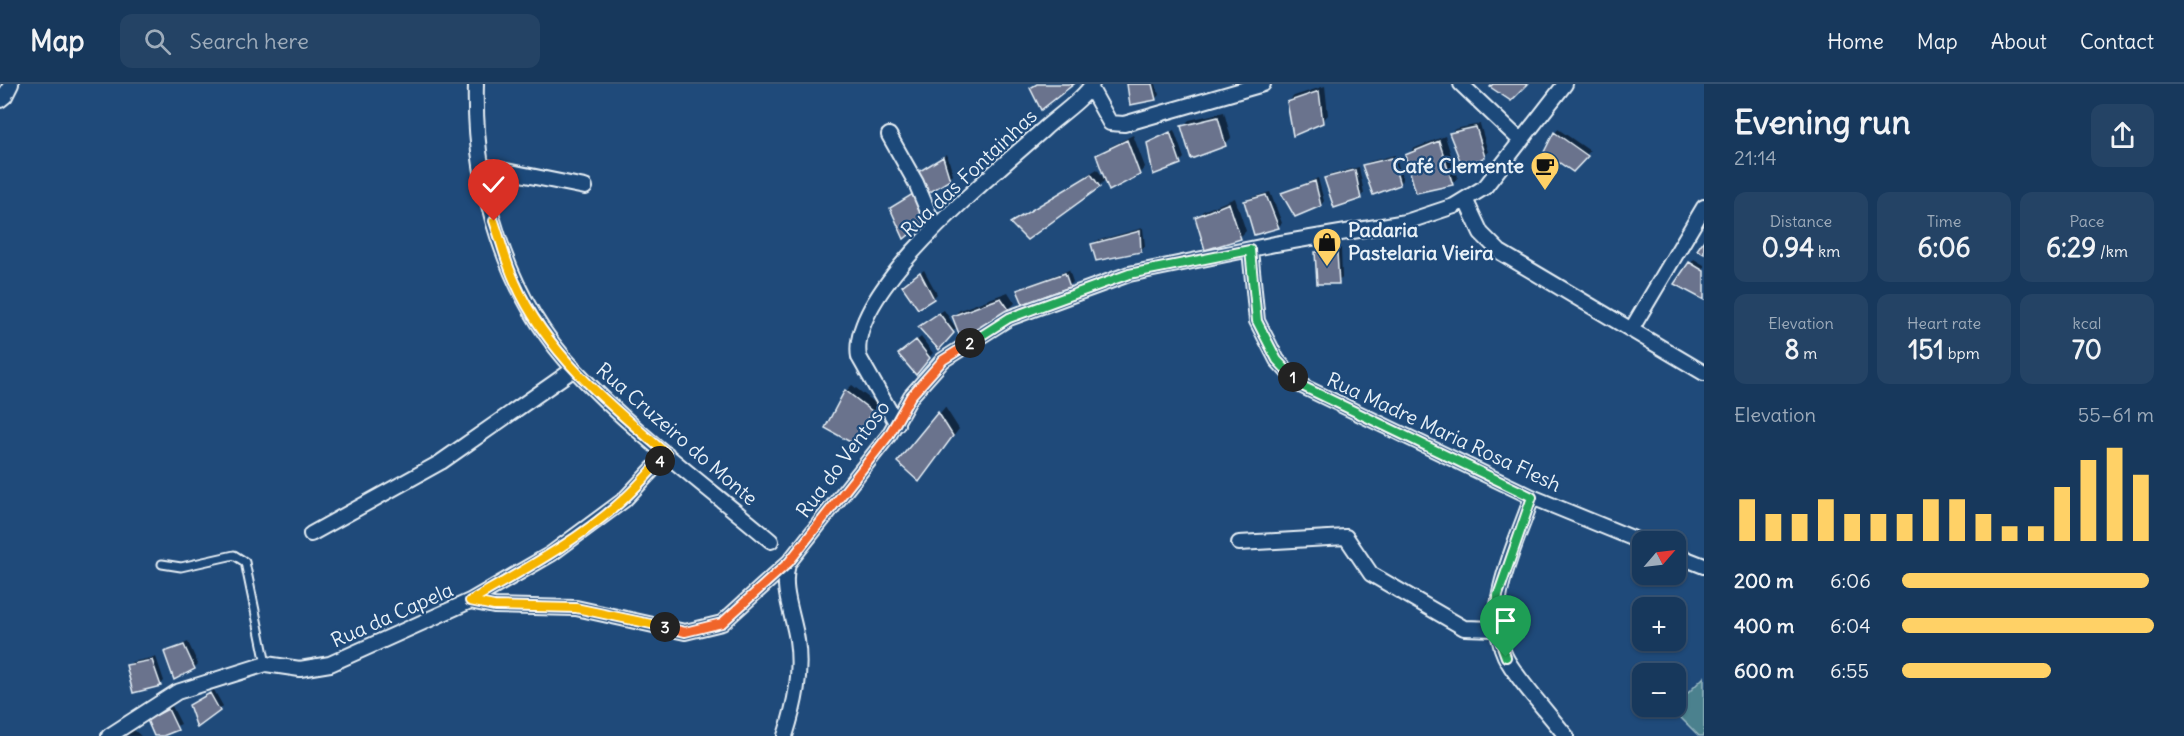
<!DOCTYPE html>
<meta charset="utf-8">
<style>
:root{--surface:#17385c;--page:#244365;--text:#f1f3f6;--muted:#9eacbb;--line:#365272;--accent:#ffd166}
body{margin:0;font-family:Delius,sans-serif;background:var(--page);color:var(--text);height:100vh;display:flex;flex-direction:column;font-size:22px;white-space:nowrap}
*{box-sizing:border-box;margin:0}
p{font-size:20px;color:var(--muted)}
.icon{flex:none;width:33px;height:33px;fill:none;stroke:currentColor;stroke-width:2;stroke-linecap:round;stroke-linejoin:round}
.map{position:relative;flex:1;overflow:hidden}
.details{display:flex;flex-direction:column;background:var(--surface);width:480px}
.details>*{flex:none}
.needle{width:39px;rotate:62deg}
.controls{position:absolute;left:1632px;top:447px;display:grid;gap:12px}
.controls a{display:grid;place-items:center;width:54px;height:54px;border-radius:12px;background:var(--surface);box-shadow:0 2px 4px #0004,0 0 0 2px var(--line);font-size:30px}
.pin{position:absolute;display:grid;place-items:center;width:51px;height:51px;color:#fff;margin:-62px -26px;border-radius:50% 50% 50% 0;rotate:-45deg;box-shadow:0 0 6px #0007}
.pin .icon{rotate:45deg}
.km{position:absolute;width:30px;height:30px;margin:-15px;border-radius:50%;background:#222;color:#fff;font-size:16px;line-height:30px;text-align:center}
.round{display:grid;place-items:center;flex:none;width:63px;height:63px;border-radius:12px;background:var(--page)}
.head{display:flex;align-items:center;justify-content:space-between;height:102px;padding:0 30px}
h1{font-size:33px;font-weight:700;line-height:45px}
.figures{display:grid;grid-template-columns:repeat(3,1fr);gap:9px;height:102px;padding:6px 30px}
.figures div{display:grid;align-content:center;border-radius:12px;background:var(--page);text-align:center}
.figures b{font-size:26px;font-weight:700}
.figures small{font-size:16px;font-weight:400}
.figures p{font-size:16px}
.chart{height:168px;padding:12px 30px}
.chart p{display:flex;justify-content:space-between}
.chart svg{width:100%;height:108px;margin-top:6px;stroke:var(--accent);stroke-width:6}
ul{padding:0 30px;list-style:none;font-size:20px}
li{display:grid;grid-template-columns:96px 72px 1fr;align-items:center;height:45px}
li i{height:15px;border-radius:8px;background:var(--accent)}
header{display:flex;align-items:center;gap:36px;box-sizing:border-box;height:84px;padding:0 30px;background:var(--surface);border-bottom:2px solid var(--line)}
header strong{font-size:28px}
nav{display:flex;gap:33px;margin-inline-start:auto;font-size:21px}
.search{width:420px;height:54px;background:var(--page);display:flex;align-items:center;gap:15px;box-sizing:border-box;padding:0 21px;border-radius:12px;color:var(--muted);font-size:22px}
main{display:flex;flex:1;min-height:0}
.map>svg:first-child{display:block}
.green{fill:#4c818e;stroke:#9ab9c3;stroke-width:1.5}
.shadow{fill:#0007}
.building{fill:#6b738d;stroke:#e8f1f8;stroke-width:1.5}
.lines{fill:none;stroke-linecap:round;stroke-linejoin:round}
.lane-casing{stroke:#e8f1f8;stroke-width:11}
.street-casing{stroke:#e8f1f8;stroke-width:18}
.lane{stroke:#1f4a7a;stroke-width:7}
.street{stroke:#1f4a7a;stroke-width:14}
.split-1-casing{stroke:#fff;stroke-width:12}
.split-2-casing{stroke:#fff;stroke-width:12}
.split-3-casing{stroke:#fff;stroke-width:12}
.split-4-casing{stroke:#fff;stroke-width:12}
.split-5-casing{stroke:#fff;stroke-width:12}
.split-1{stroke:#22a559;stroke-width:8}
.split-2{stroke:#22a559;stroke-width:8}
.split-3{stroke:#f0652b;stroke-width:8}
.split-4{stroke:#f5b400;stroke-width:8}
.split-5{stroke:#f5b400;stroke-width:8}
.labels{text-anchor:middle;stroke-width:4.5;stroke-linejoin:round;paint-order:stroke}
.poi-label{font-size:20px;font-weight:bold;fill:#e8f1f8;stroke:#1f4a7a;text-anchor:end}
.street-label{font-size:20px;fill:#e8f1f8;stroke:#1f4a7a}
</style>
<header>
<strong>Map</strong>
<div class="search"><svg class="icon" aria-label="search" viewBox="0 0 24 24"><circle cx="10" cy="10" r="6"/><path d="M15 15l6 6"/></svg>Search here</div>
<nav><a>Home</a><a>Map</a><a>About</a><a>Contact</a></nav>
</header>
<main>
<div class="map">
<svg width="1704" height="652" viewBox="0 0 1704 652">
<rect width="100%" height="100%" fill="#1f4a7a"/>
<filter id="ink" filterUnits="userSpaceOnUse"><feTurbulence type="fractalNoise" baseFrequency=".0167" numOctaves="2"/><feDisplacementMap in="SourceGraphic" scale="12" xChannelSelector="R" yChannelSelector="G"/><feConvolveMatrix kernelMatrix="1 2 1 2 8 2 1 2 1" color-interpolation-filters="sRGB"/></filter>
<g filter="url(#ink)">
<!-- green -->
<path class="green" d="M1704 593V652H1699L1672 625Z"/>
<!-- shadow -->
<path class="shadow" d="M1128 0H1156L1159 11 1155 15Z
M1325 2 1328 31 1322 37 1288 18 1294 12Z
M1224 28 1231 54 1225 60 1183 42 1189 36Z
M1480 40 1488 68 1484 72 1451 49 1455 45Z
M1558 45 1590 67 1573 86 1555 49Z
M1174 46 1184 74 1180 78 1149 60Z
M1133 51 1145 83 1139 90 1098 72 1104 66Z
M1445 52 1458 93 1452 100 1407 72 1413 65Z
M947 70 953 91 949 95 920 88Z
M1395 71 1403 96 1400 100 1364 82 1368 78Z
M1359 83 1364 109 1360 113 1326 94 1330 91Z
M1097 85 1105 96 1099 102 1012 139Z
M1318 94 1324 117 1321 121 1283 109Z
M1270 108 1282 139 1278 143 1246 117 1250 114Z
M1235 114 1246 147 1240 153 1197 134 1203 127Z
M1143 144 1145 162 1141 166 1092 161 1096 157Z
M1341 164 1342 194 1338 198 1317 169 1321 165Z
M1694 175 1704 181V214L1691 179Z
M924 186 937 210 933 214 908 198Z
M1069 186 1073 198 1069 202 1019 206 1023 203Z
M1008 208 1015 219 1009 225 961 252 953 232 960 226Z
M944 226 956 244 939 264 923 239Z
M921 253 933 269 920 285 904 267Z
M852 301 878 321 852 357 827 344 846 307Z
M945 323 959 345 925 390 900 378Z
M188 558 198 580 194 584 165 568Z
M156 573 164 597 160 601 128 581 132 578Z
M214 606 223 622 219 626 191 621Z
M172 622 181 640 155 652 149 636Z
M134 646 141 652H123Z"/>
<!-- building -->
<path class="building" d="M1037 0H1074L1041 26 1030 4Z
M1127 0H1152L1156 16 1130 21Z
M1493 0H1528L1511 17 1490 3Z
M1319 7 1323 39 1293 52 1287 18Z
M1218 33 1226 62 1191 75 1181 42Z
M1476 43 1485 73 1463 84 1449 49Z
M1170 48 1181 80 1153 91 1147 59Z
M1554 48 1588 72 1573 88 1544 68Z
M1127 56 1140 91 1109 107 1096 71Z
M1439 57 1453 101 1416 109 1405 71Z
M943 73 950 96 927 110 918 88Z
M1392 74 1400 101 1373 111 1362 81Z
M1355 86 1361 115 1334 124 1324 94Z
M1091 90 1100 103 1027 156 1010 139Z
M1315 97 1321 122 1295 133 1281 109Z
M916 108 927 136 904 155 890 124Z
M1266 111 1279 144 1254 151 1244 117Z
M1229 119 1241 155 1205 166 1195 133Z
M1140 147 1141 168 1096 177 1091 160Z
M1704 156V170L1697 166Z
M1315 168H1337L1339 200H1317Z
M1689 178 1704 187V216L1674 200Z
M920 188 934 215 918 225 902 202Z
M1065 189 1070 203 1023 220 1017 206Z
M1001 214 1010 227 961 255 952 232Z
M939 229 954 249 939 266 918 243Z
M916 256 930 274 916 291 898 270Z
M845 306 873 328 852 359 825 344Z
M938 328 953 352 919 398 897 378Z
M184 561 195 585 174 596 164 568Z
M152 576 161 602 133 609 126 581Z
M210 609 220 627 197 644 189 621Z
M168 625 178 646 163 652H154L147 636Z"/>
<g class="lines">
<!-- lane casing -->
<g class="lane-casing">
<path id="lane" d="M162 480 181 483 234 471 245 478 266 580"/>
</g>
<!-- street casing -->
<g class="street-casing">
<path id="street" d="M476 0C473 100 505 212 575 286 634 349 705 401 771 457
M1461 0 1521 57
M1090 3 1110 39 1124 40 1263 0
M0 16 5 12 11 0
M889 51 916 99 935 144
M481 82 585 103
M1466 117 1481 149 1500 168 1704 289
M1250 166 1257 237 1277 276 1300 301 1532 413 1642 458
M1631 246 1704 123
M897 340 859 273C847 206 998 87 1045 44 1057 33 1085 14 1092 0
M1532 413C1516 462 1482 522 1505 572 1515 593 1550 631 1566 652
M311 450 441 378 574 285
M1239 459 1346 453 1371 490 1464 544 1496 545
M1676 471 1704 482
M470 517 551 470 624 416 667 370
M109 652 177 608 266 580 300 585 330 580 470 517 494 522 576 524 685 548 722 539 789 478 889 351 911 312 943 276 1009 234 1129 190 1275 160 1406 138 1454 122 1485 103 1565 0
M785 652C795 621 802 589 797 556 793 530 781 505 788 480"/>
</g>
<!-- lane -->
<use href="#lane" class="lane"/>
<!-- street -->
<use href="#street" class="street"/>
</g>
</g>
<g class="lines" filter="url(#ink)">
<!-- split-1 casing -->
<g class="split-1-casing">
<path id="split-1" d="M1293 293 1300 301 1532 413 1498 511 1496 545 1506 573"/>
</g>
<!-- split-2 casing -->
<g class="split-2-casing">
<path id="split-2" d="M970 259 1009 234 1129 190 1250 166 1257 237 1277 276 1293 293"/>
</g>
<!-- split-3 casing -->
<g class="split-3-casing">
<path id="split-3" d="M665 543 685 548 722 539 789 478 889 351 911 312 943 276 970 259"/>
</g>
<!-- split-4 casing -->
<g class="split-4-casing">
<path id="split-4" d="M660 377C649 389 638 402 625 414 583 454 520 488 470 517L494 522 576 524 665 543"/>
</g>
<!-- split-5 casing -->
<g class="split-5-casing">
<path id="split-5" d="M494 137C501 157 506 179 515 198 546 269 609 321 667 370L660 377"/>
</g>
<!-- split-1 -->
<use href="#split-1" class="split-1"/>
<!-- split-2 -->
<use href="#split-2" class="split-2"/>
<!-- split-3 -->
<use href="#split-3" class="split-3"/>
<!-- split-4 -->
<use href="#split-4" class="split-4"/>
<!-- split-5 -->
<use href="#split-5" class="split-5"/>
</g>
<!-- icons -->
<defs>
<g id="cafe-pin" transform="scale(1.5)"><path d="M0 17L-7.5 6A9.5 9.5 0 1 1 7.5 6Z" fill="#ffd166" stroke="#1f4a7a"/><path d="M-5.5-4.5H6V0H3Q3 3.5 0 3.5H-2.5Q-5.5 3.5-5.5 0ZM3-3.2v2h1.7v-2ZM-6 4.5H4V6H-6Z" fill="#111"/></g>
<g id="shop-pin" transform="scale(1.5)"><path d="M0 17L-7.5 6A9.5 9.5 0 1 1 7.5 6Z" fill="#ffd166" stroke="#1f4a7a"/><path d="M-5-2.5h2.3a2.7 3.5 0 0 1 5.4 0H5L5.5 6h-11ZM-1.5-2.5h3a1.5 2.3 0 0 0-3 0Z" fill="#111"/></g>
</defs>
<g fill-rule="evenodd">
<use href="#cafe-pin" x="1545" y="82"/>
<use href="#shop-pin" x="1327" y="158"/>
</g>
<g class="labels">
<!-- poi labels -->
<g class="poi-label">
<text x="1524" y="89">Café Clemente</text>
<text x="1348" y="153" text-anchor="start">Padaria<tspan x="1348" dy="23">Pastelaria Vieira</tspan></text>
</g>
<!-- street labels -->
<g class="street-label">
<text transform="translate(969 89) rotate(-43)" y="7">Rua das Fontainhas</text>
<text transform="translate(1444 348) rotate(25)" y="7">Rua Madre Maria Rosa Flesh</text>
<text transform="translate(677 350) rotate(41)" y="7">Rua Cruzeiro do Monte</text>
<text transform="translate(843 375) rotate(-53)" y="7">Rua do Ventoso</text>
<text transform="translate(392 531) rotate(-24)" y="7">Rua da Capela</text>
</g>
</g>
</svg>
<div class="controls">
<a><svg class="needle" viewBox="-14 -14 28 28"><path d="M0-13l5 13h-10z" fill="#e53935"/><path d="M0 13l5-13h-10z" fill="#9eacbb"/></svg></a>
<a>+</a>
<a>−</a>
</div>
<div class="pin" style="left:1506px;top:573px;background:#1e9e55"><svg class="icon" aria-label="arrive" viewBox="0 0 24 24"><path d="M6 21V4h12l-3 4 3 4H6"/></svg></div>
<div class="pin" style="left:494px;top:137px;background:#d93025"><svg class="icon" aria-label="check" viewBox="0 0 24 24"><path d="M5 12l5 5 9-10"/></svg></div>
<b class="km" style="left:1293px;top:293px">1</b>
<b class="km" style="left:970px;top:259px">2</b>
<b class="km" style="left:665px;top:543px">3</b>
<b class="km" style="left:660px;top:377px">4</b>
</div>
<section class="details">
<div class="head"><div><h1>Evening run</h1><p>21:14</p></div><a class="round"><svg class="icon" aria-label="share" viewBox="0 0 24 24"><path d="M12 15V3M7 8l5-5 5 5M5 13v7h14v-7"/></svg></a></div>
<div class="figures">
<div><p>Distance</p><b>0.94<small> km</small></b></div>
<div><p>Time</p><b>6:06</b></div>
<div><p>Pace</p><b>6:29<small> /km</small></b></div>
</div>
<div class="figures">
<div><p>Elevation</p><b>8<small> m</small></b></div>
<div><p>Heart rate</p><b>151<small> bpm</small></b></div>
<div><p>kcal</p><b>70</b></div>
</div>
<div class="chart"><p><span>Elevation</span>55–61 m</p>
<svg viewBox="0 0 160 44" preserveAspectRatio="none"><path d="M5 44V27M15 44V33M25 44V33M35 44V27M45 44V33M55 44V33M65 44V33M75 44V27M85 44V27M95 44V33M105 44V38M115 44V38M125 44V22M135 44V11M145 44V6M155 44V17"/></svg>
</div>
<ul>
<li><b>200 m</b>6:06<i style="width:98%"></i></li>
<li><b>400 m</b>6:04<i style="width:100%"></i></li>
<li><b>600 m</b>6:55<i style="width:59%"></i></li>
</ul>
</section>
</main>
